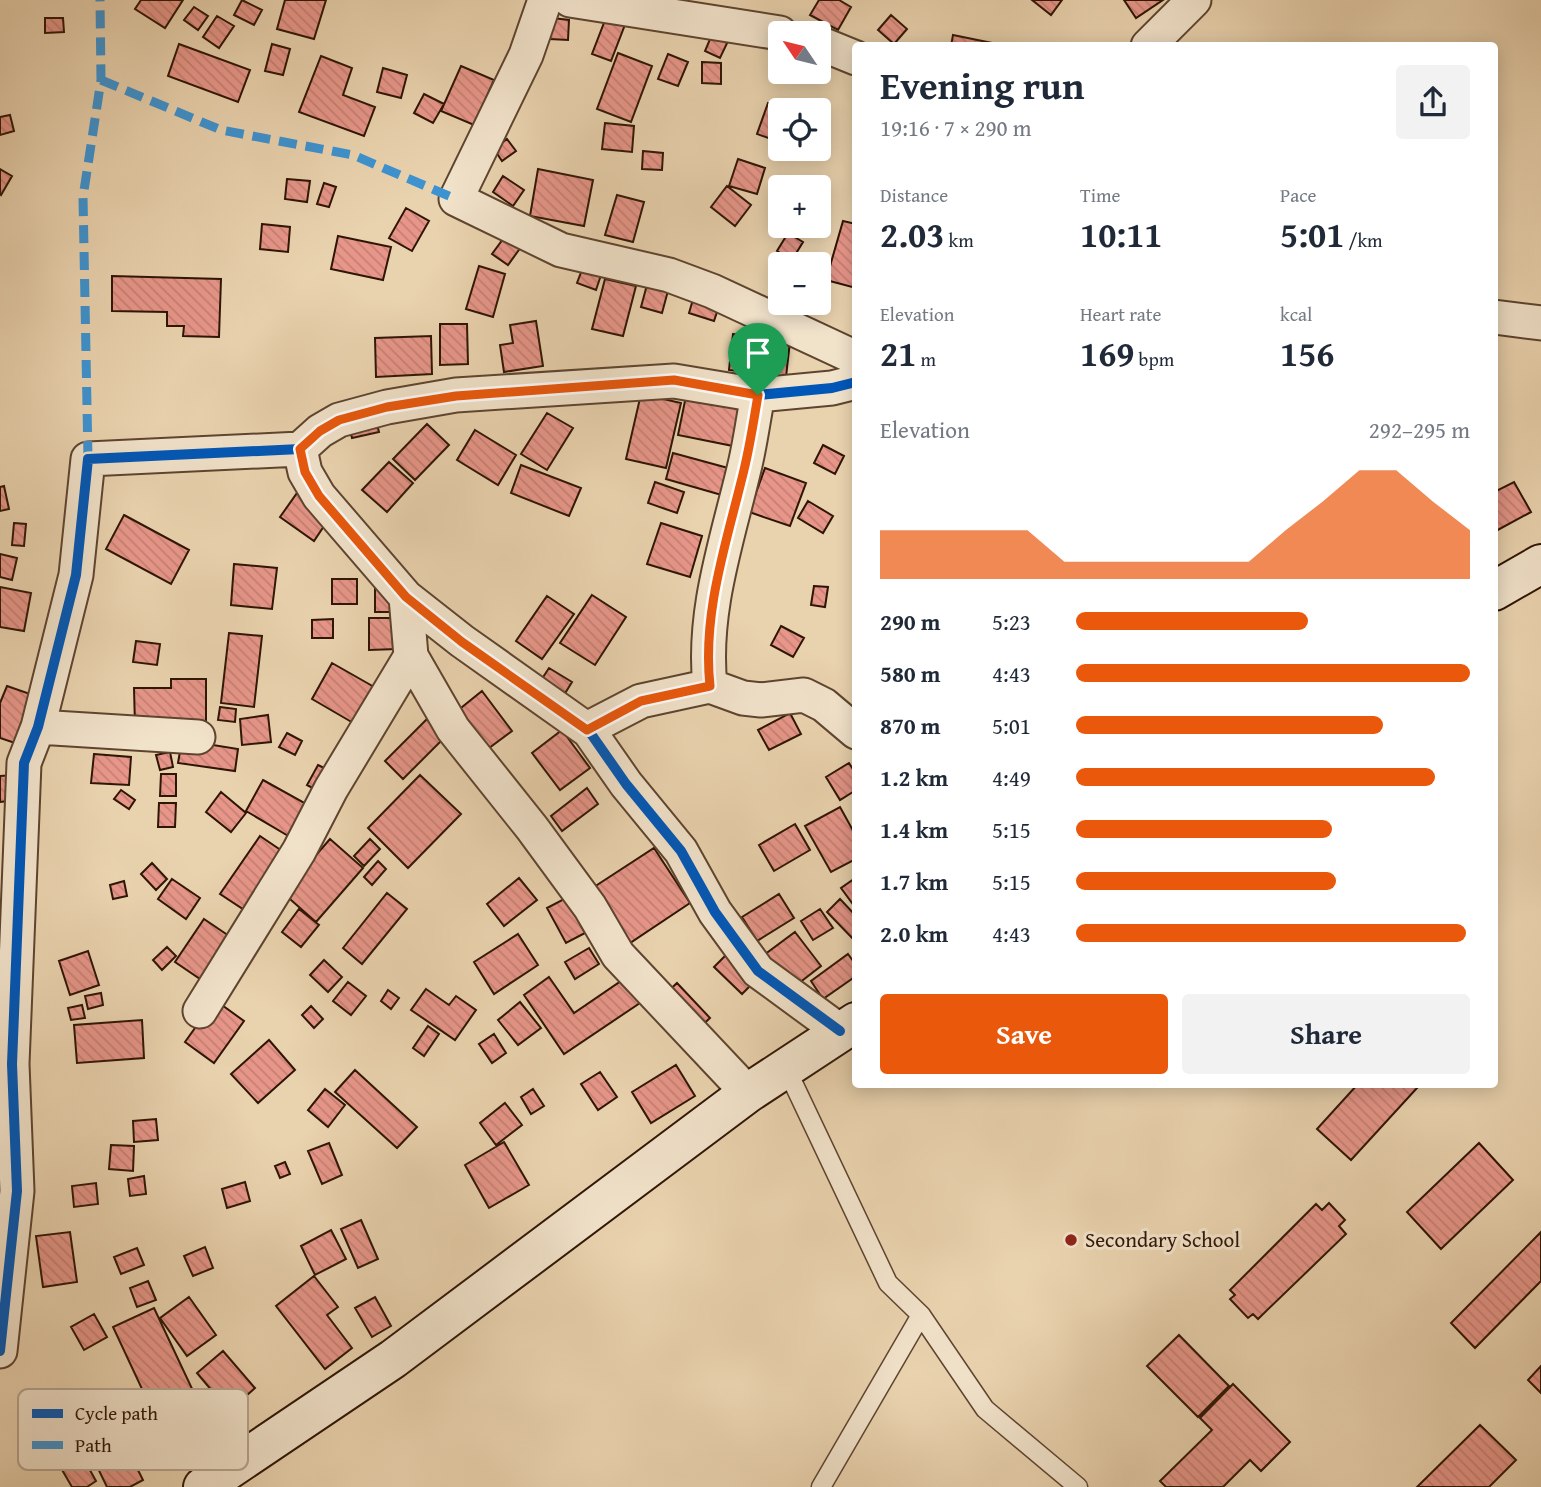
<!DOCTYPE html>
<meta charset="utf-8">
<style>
:root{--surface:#fff;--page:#f2f2f3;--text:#1f2937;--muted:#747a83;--accent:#ea580c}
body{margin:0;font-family:"Gentium Book Plus",serif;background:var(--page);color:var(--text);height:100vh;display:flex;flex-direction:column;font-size:26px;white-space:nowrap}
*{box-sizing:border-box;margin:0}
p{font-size:23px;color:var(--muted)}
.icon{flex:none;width:38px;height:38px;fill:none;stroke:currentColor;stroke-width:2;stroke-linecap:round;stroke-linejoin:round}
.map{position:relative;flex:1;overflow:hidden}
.drawer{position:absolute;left:852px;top:42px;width:646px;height:1046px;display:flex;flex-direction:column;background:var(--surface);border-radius:7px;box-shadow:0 4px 18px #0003}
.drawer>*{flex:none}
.needle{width:46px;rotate:305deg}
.buttons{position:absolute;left:768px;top:21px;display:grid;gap:14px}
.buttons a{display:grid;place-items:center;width:63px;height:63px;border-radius:7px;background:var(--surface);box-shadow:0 4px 18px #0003;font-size:35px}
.pin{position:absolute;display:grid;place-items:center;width:60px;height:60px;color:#fff;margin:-72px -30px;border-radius:50% 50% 50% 0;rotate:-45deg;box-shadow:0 0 7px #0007}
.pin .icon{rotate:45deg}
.round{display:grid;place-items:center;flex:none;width:74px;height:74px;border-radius:7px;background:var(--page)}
.overview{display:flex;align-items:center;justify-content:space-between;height:119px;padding:0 28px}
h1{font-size:38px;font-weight:700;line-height:52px}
.figures{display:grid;grid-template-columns:repeat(3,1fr);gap:10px;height:119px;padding:7px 28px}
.figures div{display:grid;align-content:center}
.figures b{font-size:35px;font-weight:700}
.figures small{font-size:19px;font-weight:400}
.figures p{font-size:19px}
.chart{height:196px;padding:14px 28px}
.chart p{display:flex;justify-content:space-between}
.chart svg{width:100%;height:126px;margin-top:7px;fill:var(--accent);opacity:.7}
.button{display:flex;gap:14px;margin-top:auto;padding:14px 28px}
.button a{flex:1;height:80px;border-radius:7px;background:var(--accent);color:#fff;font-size:28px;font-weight:700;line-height:80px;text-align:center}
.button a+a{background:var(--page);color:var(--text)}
ul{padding:0 28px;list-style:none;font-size:23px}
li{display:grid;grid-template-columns:112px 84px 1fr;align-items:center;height:52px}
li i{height:18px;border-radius:9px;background:var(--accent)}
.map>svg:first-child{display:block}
.building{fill:url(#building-back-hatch);stroke:#2f1505;stroke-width:2}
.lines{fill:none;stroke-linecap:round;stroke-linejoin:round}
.lane-casing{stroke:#5e442f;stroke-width:21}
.street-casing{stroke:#5e442f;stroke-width:37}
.secondary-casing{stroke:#2f1505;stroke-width:42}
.lane{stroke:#f1e2ca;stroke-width:18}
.street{stroke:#f1e2ca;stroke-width:33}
.secondary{stroke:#f1e2ca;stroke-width:38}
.quiet{stroke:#3d93d1;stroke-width:9;stroke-dasharray:18 9;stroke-linecap:butt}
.cycleway-casing{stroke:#f1e2ca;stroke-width:15}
.cycleway{stroke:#0057b8;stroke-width:10}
.route-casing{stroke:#fff;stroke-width:14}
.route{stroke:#ea580c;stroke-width:9}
.poi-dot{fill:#8f2418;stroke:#f1e2ca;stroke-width:2.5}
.labels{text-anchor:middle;stroke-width:6;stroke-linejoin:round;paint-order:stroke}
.poi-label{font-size:21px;fill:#2f1505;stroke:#f1e2ca;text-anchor:start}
.key{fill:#f1e2ca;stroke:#b7a48f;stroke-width:2}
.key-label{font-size:19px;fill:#2f1505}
</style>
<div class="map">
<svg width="1541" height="1487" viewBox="0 0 1541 1487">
<defs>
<pattern id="building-back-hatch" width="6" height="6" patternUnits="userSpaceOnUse" patternTransform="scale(1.75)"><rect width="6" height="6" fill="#e79689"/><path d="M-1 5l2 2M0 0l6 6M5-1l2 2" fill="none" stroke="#c68075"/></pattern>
</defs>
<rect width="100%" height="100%" fill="#e9d2ae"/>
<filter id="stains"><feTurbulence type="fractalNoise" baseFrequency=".00286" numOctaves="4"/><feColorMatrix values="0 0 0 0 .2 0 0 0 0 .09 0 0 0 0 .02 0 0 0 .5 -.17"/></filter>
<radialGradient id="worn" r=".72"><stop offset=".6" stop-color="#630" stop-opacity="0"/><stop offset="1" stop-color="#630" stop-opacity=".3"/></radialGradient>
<!-- building -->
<path class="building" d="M141 0H183L165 28 135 9Z
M242 0 262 10 254 25 234 15Z
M285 0H326L314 39 277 29Z
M819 0H839L851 7 838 30 810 15Z
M1032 0H1062L1051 15Z
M1124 0H1163L1136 18Z
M194 7 208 16 198 30 184 20Z
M607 15 626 22 611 61 592 54Z
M891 15 907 29 894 44 878 30Z
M217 16 234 26 219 48 203 37Z
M45 18H63L64 32 45 33Z
M552 18 569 20 568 40 550 39Z
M713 32 729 39 720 58 705 51Z
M953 35 1007 46H951Z
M179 44 250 70 238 102 168 76Z
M272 44 290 49 283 75 265 71Z
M780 47V71L772 67Z
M618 53 652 66 631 122 597 109Z
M668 54 688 62 678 86 658 79Z
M321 56 352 68 343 95 375 107 364 136 299 112Z
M702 62 721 63V84L702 83Z
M461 66 494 80 474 125 441 111Z
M383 68 407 75 401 98 377 92Z
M424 94 444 104 433 123 414 113Z
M768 103 790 110H780V142L757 134Z
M10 115 14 131 0 135V117Z
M605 123 634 126 632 152 602 149Z
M507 139 516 151 502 161 494 149Z
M643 151 663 153 662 170 642 169Z
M738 159 765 168 757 194 729 186Z
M0 169 12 176 1 195 0 194Z
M538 169 593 180 584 226 530 216Z
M503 176 524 190 513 206 493 192Z
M287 179 310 181 307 202 285 199Z
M324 183 336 187 329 207 317 204Z
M727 186 751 205 735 226 711 207Z
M617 195 644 202 633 242 605 235Z
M406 208 429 221 412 251 389 238Z
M843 221 856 224V288L826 280Z
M262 224 290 227 288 252 260 249Z
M788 233 803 242 792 260 777 251Z
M506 235 521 247 508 265 492 254Z
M338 236 391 247 383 280 331 269Z
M585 262 603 269 596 290 577 283Z
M479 266 505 274 493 317 466 309Z
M112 276 221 279 219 337 183 336 184 326H167V312L112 311Z
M605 279 636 286 623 336 592 329Z
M648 281 669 287 662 313 641 307Z
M696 289 722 297 714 321 689 313Z
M536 321 543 366 504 372 500 345 513 343 510 325Z
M440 324H467L468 364 440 365Z
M733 334 790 341 786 377 729 370Z
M431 336 432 374 376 377 375 338Z
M641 394 681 403 666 468 626 459Z
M686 396 746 409 738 447 678 435Z
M547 413 573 428 547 470 521 454Z
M375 416 379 432 352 438 348 423Z
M427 424 449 445 415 480 393 459Z
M475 430 516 455 498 485 457 460Z
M823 445 844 456 835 474 814 463Z
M673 453 739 471 732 498 666 479Z
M389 462 413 483 387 512 362 490Z
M521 465 581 488 569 516 511 493Z
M765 468 806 483 790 526 749 512Z
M655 482 684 492 677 513 648 503Z
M1514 482 1531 512 1494 532V492Z
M4 486 9 509 0 511V487Z
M297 493 330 517 314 541 280 517Z
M808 501 833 516 823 533 798 518Z
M124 515 189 550 171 584 106 549Z
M14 523 26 524 24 546 12 545Z
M661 523 702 536 690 577 647 564Z
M0 554 17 558 12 580 0 577Z
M234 564 277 568 272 609 231 605Z
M332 579H357V604H332Z
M814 586 828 587 825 607 811 605Z
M0 587 31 593 24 631 0 627Z
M395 588 396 612H375V589Z
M592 595 626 617 595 665 560 643Z
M547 596 574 614 542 659 516 641Z
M369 618H396L397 649 369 650Z
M333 619V638H312V620Z
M781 626 804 638 793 657 771 645Z
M229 633 262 636 254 707 221 703Z
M136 641 160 644 157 665 133 662Z
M332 663 376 688 355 724 312 699Z
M549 668 572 682 559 703 536 688Z
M171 679H206V725L135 726 134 688H171Z
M7 686 36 696 18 744 0 738V703Z
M482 691 512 731 485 751 456 712Z
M220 707 236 709 235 722 218 720Z
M790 713 801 734 769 750 758 730Z
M268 715 271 742 242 745 240 719Z
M431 715 449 733 403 779 385 761Z
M562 730 590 768 560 790 532 753Z
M287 733 302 741 295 755 279 747Z
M182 740 238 749 235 771 178 763Z
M170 752 173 767 160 770 156 755Z
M94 754 131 757 129 785 91 783Z
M849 763 856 774V790L840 800 826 777Z
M318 765 330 771 318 791 307 785Z
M161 774H176V796H160Z
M14 775 17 800 0 802V776Z
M420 775 461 814 408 868 368 828Z
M263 780 310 806 290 837 246 811Z
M587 788 598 804 562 831 551 816Z
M121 790 135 800 129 809 114 799Z
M221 792 246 813 231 832 206 812Z
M159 803H176L175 827H158Z
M840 807 856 836V859L831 872 805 826Z
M795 824 810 850 774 871 759 845Z
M260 836 288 855 249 913 220 894Z
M330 839 363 868 316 922 283 893Z
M370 839 380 849 364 866 354 856Z
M654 848 690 903 630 943 594 887Z
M378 861 386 869 372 885 364 877Z
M152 863 167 879 156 890 141 874Z
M519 878 537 900 504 926 487 904Z
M172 879 200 898 186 919 158 899Z
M854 879 856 882 855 907 841 888Z
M124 881 127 896 113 899 110 885Z
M387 893 407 909 362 964 343 948Z
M779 894 794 918 757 941 742 917Z
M566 898 585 933 566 943 547 908Z
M840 899 856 916V942L827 912Z
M299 909 319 925 301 947 282 932Z
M820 909 833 928 813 940 801 921Z
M204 919 235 940 206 983 175 962Z
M795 932 821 966 790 990 764 955Z
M518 934 538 965 494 994 474 962Z
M167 947 176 956 162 970 153 960Z
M589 948 599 964 575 979 565 962Z
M88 951 99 985 70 995 59 961Z
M730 951 757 979 742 994 714 967Z
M848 954 856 965V976L823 999 811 981Z
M324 960 342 977 328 992 310 975Z
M549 977 574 1013 624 979 640 1003 564 1054 524 995Z
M348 982 366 996 351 1015 333 1001Z
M677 983 710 1018 694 1033 661 998Z
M426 989 449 1005 456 996 476 1010 455 1040 411 1010Z
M388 990 399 998 391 1009 381 1001Z
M101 993 103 1005 88 1009 85 996Z
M215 1000 244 1021 214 1063 185 1042Z
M520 1002 541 1028 518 1045 498 1020Z
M82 1005 85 1018 71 1020 68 1008Z
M311 1006 323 1019 314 1028 302 1015Z
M142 1020 144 1058 77 1063 74 1025Z
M428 1026 439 1034 424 1056 413 1048Z
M494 1034 506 1053 492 1063 479 1044Z
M269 1040 295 1070 258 1103 231 1074Z
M676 1065 695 1096 651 1123 632 1092Z
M355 1070 417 1127 397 1148 335 1092Z
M600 1072 617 1097 598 1110 581 1084Z
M1357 1085H1414L1417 1088 1351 1160 1317 1129Z
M325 1089 345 1105 328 1127 308 1110Z
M533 1089 544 1106 531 1114 521 1097Z
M505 1103 522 1125 496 1145 480 1123Z
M156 1119 158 1140 134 1142 133 1121Z
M504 1142 529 1185 489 1208 465 1165Z
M329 1143 342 1175 322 1184 308 1151Z
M1479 1143 1513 1180 1441 1249 1407 1212Z
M111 1145 134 1146 133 1171 109 1169Z
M285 1162 290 1174 280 1178 275 1166Z
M144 1176 146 1194 130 1196 128 1179Z
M245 1182 250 1201 227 1208 222 1189Z
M96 1183 98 1204 74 1207 72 1186Z
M1329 1203 1345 1220 1339 1226 1346 1234 1258 1319 1253 1314 1248 1318 1230 1299 1235 1295 1230 1290 1316 1204 1322 1210Z
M361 1220 378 1259 358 1268 341 1229Z
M331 1230 346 1259 315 1275 301 1246Z
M70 1232 77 1282 43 1287 36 1236Z
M1541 1232V1281L1475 1348 1451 1323Z
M205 1247 213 1268 193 1276 184 1256Z
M137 1248 144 1265 121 1274 114 1257Z
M314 1276 338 1307 327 1315 352 1348 325 1369 276 1306Z
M148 1281 156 1300 137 1307 130 1288Z
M189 1297 216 1335 187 1356 160 1318Z
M375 1297 391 1326 372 1337 355 1308Z
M154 1308 219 1446 178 1466 113 1327Z
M94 1314 107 1337 84 1350 71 1327Z
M1179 1335 1229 1386 1198 1417 1147 1366Z
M223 1351 255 1388 229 1411 197 1373Z
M1541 1366V1393L1528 1380Z
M1233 1384 1290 1442 1261 1471 1250 1460 1223 1487H1166L1160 1481 1212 1430 1200 1418Z
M100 1394 143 1480 130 1487H107L69 1409Z
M1480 1425 1516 1460 1489 1487H1417Z
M82 1456 96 1481 87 1487H72L61 1468Z"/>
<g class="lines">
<!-- lane casing -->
<g class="lane-casing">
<path id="lane" d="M787 1070 888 1283 921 1315 985 1409 1078 1487
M821 1487 921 1315"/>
</g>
<!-- street casing -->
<g class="street-casing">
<path id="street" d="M545 0 526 55 456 199 561 250 669 275 712 291 856 358
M570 0 780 33
M819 43 856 58
M1148 46 1194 0
M1494 317 1541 323
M300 449 305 472 319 496 406 597 462 641 589 731 626 784 681 851 715 912 758 971 840 1031
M411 656 453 729 532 828 590 907 618 955 748 1093
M710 686C702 612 727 541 744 469 750 445 753 420 758 395
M38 727 198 737
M587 729 641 701 710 686 743 698 761 700 804 695 824 705 856 732
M200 1011 299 851 331 789 411 656 406 597
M0 1351 17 1191 12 1064 24 763 38 727 76 575 88 459 300 449 320 431 339 420 387 407 456 395 674 381 758 395 832 388 856 382"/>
</g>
<!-- secondary casing -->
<g class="secondary-casing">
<path id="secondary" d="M1494 591 1541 564
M203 1487 393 1359 748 1093 856 1022"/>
</g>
<!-- lane -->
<use href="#lane" class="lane"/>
<!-- street -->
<use href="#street" class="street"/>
<!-- secondary -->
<use href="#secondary" class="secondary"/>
<!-- quiet -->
<path class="quiet" d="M101 80 221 130 353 155 456 199
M88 459 83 197 101 80 100 0"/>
<!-- cycleway casing -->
<g class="cycleway-casing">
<path id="cycleway" d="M300 449 305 472 319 496 406 597 462 641 589 731 626 784 681 851 715 912 758 971 840 1031
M0 1351 17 1191 12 1064 24 763 38 727 76 575 88 459 300 449 320 431 339 420 387 407 456 395 674 381 758 395 832 388 856 382"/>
</g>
<!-- cycleway -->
<use href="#cycleway" class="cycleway"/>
</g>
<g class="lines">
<!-- route casing -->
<g class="route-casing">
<path id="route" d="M674 380 758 395C754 420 750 445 744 470 727 541 702 612 710 686L641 701 587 730 462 642 406 597 319 496 305 472 300 449 320 431 339 420 387 407 456 396Z"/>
</g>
<!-- route -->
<use href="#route" class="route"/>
</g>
<!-- markers -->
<circle class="poi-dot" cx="1071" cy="1240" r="7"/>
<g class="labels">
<!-- poi labels -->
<g class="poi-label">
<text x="1085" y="1247">Secondary School</text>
</g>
</g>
<!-- legend -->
<rect x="18" y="1389" width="230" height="81" rx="10" class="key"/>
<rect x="32" y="1409" width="31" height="9" fill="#0057b8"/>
<rect x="32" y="1441" width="31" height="8" fill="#3d93d1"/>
<g class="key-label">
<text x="75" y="1420">Cycle path</text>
<text x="75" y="1452">Path</text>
</g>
<rect width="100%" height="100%" filter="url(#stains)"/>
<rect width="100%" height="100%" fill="url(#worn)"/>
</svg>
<div class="buttons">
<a><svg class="needle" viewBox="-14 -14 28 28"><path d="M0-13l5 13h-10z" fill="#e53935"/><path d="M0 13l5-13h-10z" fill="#747a83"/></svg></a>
<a><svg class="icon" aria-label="locate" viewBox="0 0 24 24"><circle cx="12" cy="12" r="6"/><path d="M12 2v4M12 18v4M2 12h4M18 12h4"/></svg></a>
<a>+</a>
<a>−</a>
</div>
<div class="pin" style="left:758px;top:395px;background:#1e9e55"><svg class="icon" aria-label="arrive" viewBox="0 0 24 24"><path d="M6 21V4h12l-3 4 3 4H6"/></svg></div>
<section class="drawer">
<div class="overview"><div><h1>Evening run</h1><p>19:16 · 7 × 290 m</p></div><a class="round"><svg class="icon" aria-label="share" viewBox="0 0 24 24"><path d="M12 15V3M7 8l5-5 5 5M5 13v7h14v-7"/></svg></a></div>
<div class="figures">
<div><p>Distance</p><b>2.03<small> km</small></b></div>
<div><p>Time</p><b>10:11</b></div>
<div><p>Pace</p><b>5:01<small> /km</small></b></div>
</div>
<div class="figures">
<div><p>Elevation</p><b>21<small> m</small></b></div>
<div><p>Heart rate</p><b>169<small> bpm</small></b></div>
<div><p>kcal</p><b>156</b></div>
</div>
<div class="chart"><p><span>Elevation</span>292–295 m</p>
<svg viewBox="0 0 160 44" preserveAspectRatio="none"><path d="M0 44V27L10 27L20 27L30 27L40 27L50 38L60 38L70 38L80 38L90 38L100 38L110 27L120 17L130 6L140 6L150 17L160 27V44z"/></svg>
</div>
<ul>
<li><b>290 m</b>5:23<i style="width:59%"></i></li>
<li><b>580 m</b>4:43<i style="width:100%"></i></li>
<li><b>870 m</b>5:01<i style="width:78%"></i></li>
<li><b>1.2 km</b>4:49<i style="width:91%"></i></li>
<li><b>1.4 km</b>5:15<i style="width:65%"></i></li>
<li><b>1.7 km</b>5:15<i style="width:66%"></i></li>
<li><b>2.0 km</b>4:43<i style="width:99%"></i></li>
</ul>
<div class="button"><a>Save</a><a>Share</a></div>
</section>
</div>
